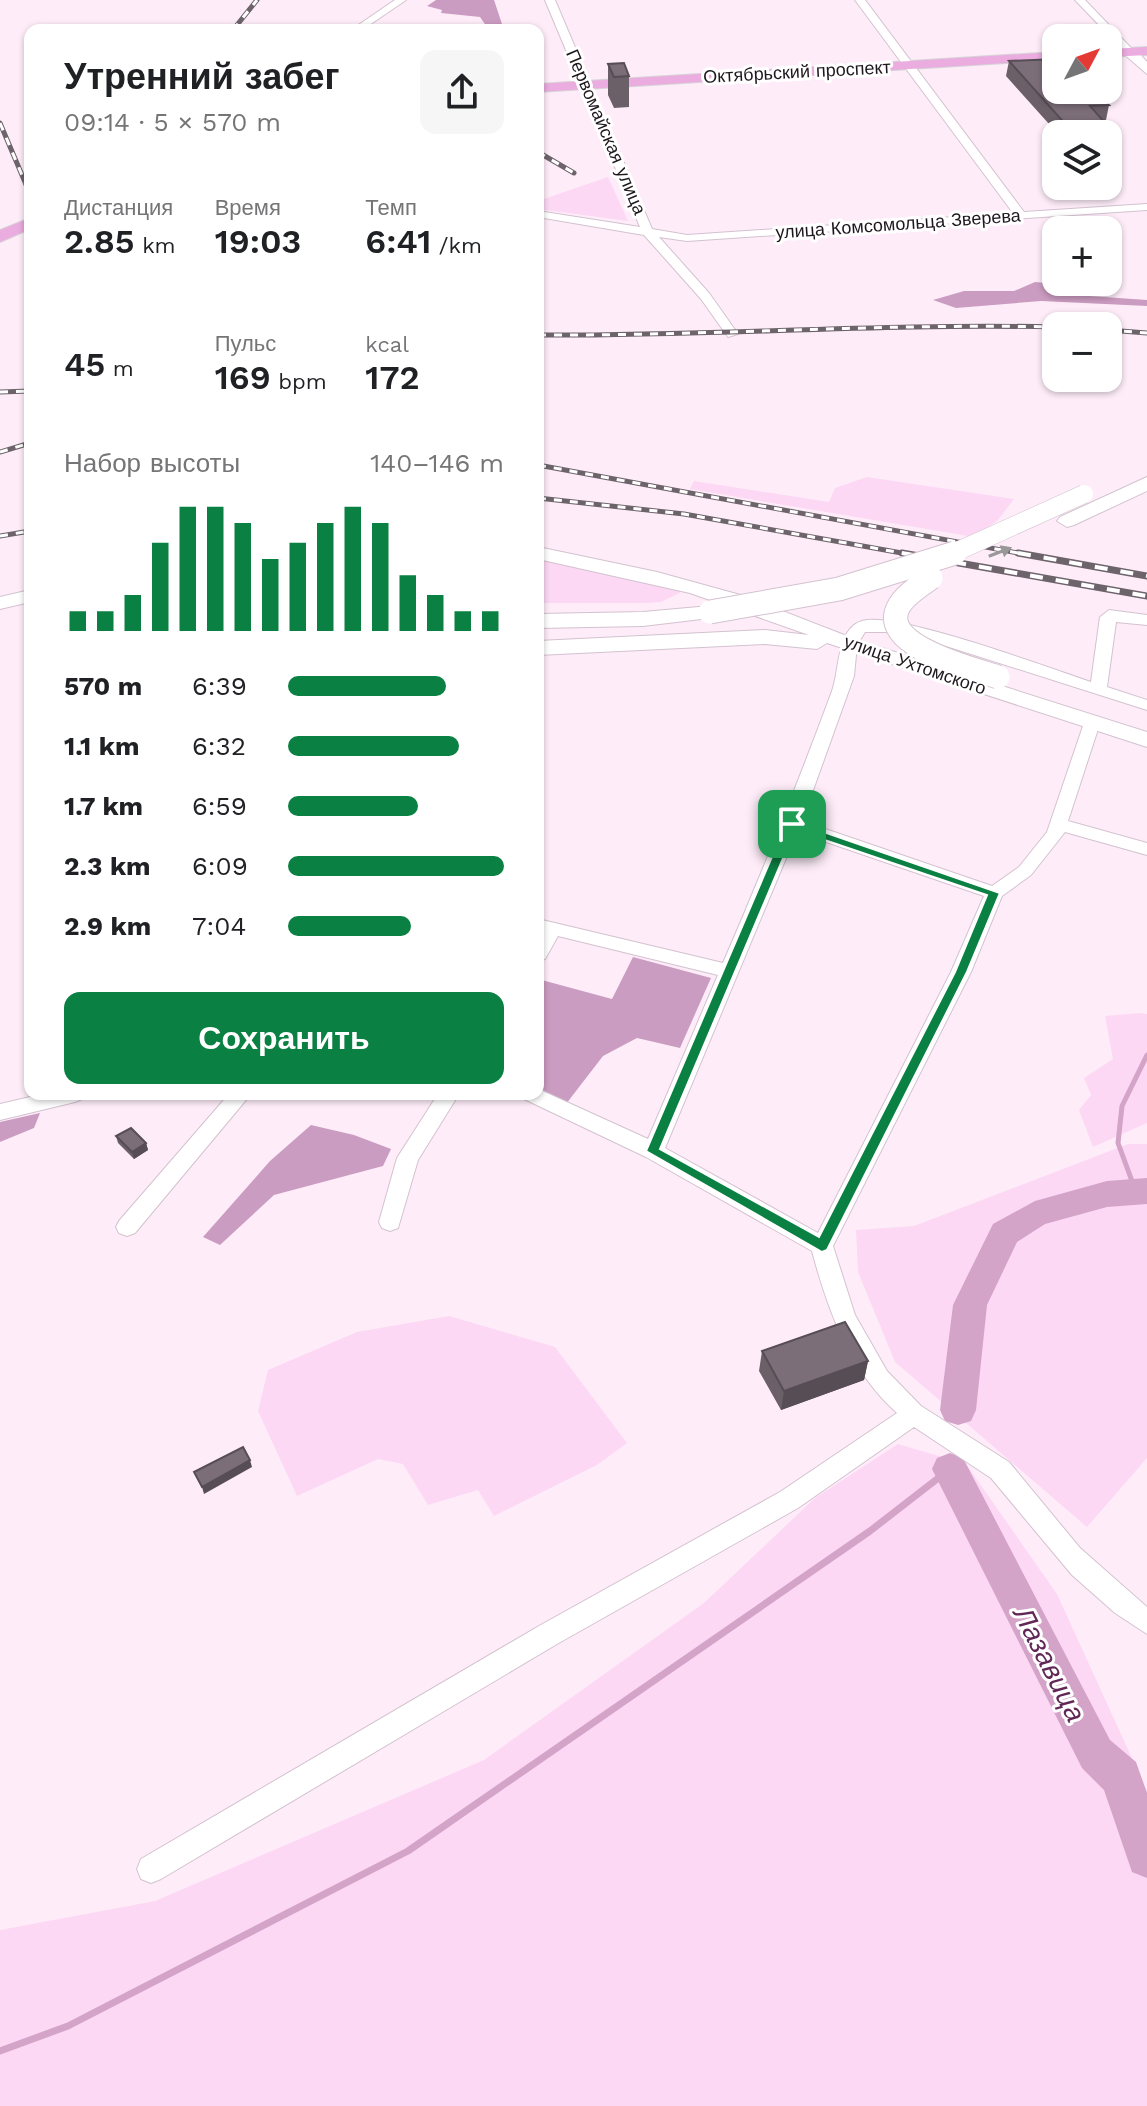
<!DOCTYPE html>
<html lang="ru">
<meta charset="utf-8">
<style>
:root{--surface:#fff;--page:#f6f6f6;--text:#202124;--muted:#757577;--accent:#0b8043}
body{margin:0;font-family:"Work Sans",sans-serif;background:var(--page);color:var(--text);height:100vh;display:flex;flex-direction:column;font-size:30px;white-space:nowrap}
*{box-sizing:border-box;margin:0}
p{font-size:26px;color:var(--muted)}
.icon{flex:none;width:44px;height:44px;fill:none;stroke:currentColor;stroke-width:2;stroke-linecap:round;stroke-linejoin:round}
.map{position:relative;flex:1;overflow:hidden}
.details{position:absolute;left:24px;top:24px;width:520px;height:1076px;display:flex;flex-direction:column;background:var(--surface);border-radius:16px;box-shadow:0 2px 6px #0004}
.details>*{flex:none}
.needle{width:52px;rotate:49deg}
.tools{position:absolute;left:1042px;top:24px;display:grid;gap:16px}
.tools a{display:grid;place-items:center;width:80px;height:80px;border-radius:16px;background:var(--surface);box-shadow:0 2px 6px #0004;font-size:40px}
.pin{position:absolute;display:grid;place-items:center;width:68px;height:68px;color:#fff;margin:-34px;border-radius:16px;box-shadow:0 4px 12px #0006}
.round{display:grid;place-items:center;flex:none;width:84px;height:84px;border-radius:16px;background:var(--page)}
.head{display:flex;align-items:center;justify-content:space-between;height:136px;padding:0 40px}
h1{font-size:36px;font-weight:600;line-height:60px}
.stats{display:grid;grid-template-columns:repeat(3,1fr);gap:12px;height:136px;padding:8px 40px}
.stats div{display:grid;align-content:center}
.stats b{font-size:34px;font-weight:600}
.stats small{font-size:22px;font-weight:400}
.stats p{font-size:22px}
.chart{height:224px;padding:16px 40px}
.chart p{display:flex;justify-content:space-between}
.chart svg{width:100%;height:144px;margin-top:8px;stroke:var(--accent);stroke-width:6}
.primary-button{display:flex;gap:16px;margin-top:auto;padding:16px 40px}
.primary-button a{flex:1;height:92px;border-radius:16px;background:var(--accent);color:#fff;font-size:32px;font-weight:600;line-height:92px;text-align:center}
ul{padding:0 40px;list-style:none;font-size:26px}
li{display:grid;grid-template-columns:128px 96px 1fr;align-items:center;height:60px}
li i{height:20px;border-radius:10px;background:var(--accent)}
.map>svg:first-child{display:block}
.green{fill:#fcd8f4}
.forest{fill:#cb9cc1}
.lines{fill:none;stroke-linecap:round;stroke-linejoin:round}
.stream-far1{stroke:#d3a3c8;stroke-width:5}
.stream{stroke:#d3a3c8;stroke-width:7}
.river{fill:#d3a3c8;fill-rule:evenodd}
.street-casing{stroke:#d3c2cf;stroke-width:2}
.secondary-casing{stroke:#d3c2cf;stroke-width:2}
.primary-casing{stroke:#d6d5d6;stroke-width:2}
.street{fill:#fff;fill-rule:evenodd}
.secondary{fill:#fff;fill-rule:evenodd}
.primary{fill:#ebace0;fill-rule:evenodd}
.rail-far1-casing{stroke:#6d636b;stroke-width:5}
.rail-casing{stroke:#6d636b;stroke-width:7}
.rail-far1{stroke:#fff;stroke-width:3;stroke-dasharray:8;stroke-linecap:butt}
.rail{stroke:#fff;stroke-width:4;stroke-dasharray:13;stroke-linecap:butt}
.secondary-bridge-far1-casing{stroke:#d3c2cf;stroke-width:19;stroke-linecap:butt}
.secondary-bridge-casing{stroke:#d3c2cf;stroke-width:25;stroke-linecap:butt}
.secondary-bridge-far1{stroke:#fff;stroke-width:18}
.secondary-bridge{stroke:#fff;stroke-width:23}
.wall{fill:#6b5f68}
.shaded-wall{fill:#574d55}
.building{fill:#7c6e79;stroke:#574d55;stroke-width:2}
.oneway{fill:#9a9799}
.route{fill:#0b8043;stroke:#fff;stroke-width:2;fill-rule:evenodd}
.labels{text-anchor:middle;stroke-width:6;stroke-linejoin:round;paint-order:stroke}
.far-street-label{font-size:18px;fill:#1e181d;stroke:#fff}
.near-water-label{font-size:28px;font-style:italic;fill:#602757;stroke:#fff}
</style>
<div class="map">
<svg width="1147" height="2106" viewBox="0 0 1147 2106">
<rect width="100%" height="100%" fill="#feedf9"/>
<!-- green -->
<path class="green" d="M608 177 628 221 538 209V201Z
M867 477 1014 499 998 520 974 537 690 489 694 481 829 502 835 488Z
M538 559 679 591 680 593 661 602 645 603H538Z
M1140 1013 1147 1014V1123L1093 1147 1079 1110 1091 1095 1084 1078 1113 1059 1105 1016Z
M1128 1144H1147V1458L1087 1527 895 1362 858 1272 856 1230 914 1226Z
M449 1316 555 1347 627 1443 597 1465 494 1516 478 1490 428 1505 403 1464 378 1459 297 1496 258 1411 268 1370 357 1332Z
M898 1444 966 1464 1057 1594 1147 1791V2106H0V1930L155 1901 484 1760 704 1603 815 1498Z"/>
<!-- forest -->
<path class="forest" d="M436 0H494L504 30H489L480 17 441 13 442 10 427 6Z
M1035 282 1059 284 1075 295 1147 300V306L1041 301 956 308 933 300 964 291H1014Z
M633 957 711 978 680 1048 637 1038 603 1056 566 1104 538 1087V979L612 999Z
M40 1113 34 1128 0 1142V1122Z
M311 1125 354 1135 391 1149 383 1166 274 1195 220 1245 203 1237 270 1161Z"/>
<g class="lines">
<!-- stream-far1 -->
<path class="stream-far1" d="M1136 1192 1118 1143 1122 1106 1147 1055"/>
<!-- stream -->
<path class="stream" d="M0 2051 68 2026 408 1851 870 1531 950 1469"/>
<!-- river -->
<path class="river" d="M1147 1178V1204L1107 1207 1045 1224 1017 1242 987 1305 976 1410 971 1421 958 1425 945 1421 940 1410 953 1305 993 1224 1035 1201 1107 1181Z
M950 1453 963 1458 1110 1740 1136 1762 1147 1793V1878L1132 1872 1104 1790 1082 1768 932 1469 937 1458Z"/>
<!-- street casing -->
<g class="street-casing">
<path id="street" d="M395 0H406L362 30H351Z
M545 0H555L652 229 687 235 1013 213 855 0H865L1024 212 1147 204V210L687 241 659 237 709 293 738 334 728 337 701 299 644 235 538 217V211L640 227Z
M1075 0H1085L1133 50V54H1127Z
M1109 610 1147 615V625L1116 622 1107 687 1147 700V710L902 632H865L857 645 854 676 802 821 992 886 1019 867 1047 832 1084 723 1092 718 1100 723 1068 821 1147 843V855L1065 832 1031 875 1002 896 971 972 833 1246 855 1315 887 1371 921 1406 1009 1462 1080 1548 1147 1607V1634L1115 1613 1072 1575 991 1478 914 1427 798 1508 557 1644 161 1879 151 1883 141 1879 137 1869 141 1859 539 1626 780 1492 897 1413C850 1371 828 1311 812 1251L646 1157 524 1099 521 1094H538V1089L648 1139 718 975 558 936 545 959 538 961V938L541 932 538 931V919L723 963C762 873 798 783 832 691 840 670 836 629 862 621 896 611 1049 668 1091 682L1100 617ZM797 832 984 896 951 972 818 1233 665 1148Z
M43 1094H85L82 1099 75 1102 0 1120V1104Z
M229 1094H251L135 1233 127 1236 119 1233 116 1227 119 1221Z
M438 1094H459L418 1160 398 1228 390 1231 382 1228 379 1222 397 1158Z"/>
</g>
<!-- secondary casing -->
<g class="secondary-casing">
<path id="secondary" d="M1125 49H1135L1147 62V74L1125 55Z
M1147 477V491L1074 525 1067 527 1057 521 1060 517Z
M538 547 657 572 744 596 857 640 1147 732V747L827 643 817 649 765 644 538 655V641L765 630 809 635 690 593 538 559Z
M30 590V602L0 609V597Z
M710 606 721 612 718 617 643 626 538 628V614L643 612Z"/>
</g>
<!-- primary casing -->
<g class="primary-casing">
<path id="primary" d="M1147 47V55L1108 57V49Z
M1056 52V60L538 92V84Z
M30 218V229L0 242V230Z"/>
</g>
<!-- street -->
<use href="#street" class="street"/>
<!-- secondary -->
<use href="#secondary" class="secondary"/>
<!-- primary -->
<use href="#primary" class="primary"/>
<!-- rail-far1 casing -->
<g class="rail-far1-casing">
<path id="rail-far1" d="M233 30 257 0
M0 123 30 194
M538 152 574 173
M1108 330 1147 333
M538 335C711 336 883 323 1056 327
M0 392 30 391
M0 452 30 443
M538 465 1029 555
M538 498 684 514 913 555
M0 536 30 531"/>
</g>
<!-- rail casing -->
<g class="rail-casing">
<path id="rail" d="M902 553 1147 596
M1018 553 1147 576"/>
</g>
<!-- rail-far1 -->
<use href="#rail-far1" class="rail-far1"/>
<!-- rail -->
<use href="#rail" class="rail"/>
<!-- secondary-bridge-far1 casing -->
<g class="secondary-bridge-far1-casing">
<path id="secondary-bridge-far1" d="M949 555 1084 494"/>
</g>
<!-- secondary-bridge casing -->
<g class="secondary-bridge-casing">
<path id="secondary-bridge" d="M931 578C920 586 904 595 898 608 879 646 974 669 998 677
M710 612 839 589 955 553"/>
</g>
<!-- secondary-bridge-far1 -->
<use href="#secondary-bridge-far1" class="secondary-bridge-far1"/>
<!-- secondary-bridge -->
<use href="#secondary-bridge" class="secondary-bridge"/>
</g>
<!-- wall -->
<path class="wall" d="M1009 61 1109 105 1106 120H1103L1106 124 1104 134H1058L1006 76Z
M608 64 629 76V107L614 108 608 95Z
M116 1136 146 1143 148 1150 134 1159 118 1143Z
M762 1351 868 1361 864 1380 781 1410 759 1371Z"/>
<!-- shaded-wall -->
<path class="shaded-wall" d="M146 1143 148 1150 134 1159 132 1152Z
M868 1361 864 1380 781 1410 784 1391Z
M250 1460 252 1467 204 1494 202 1487Z"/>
<!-- building -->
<path class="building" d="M1056 59V90H1093L1109 105 1090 106 1106 124 1067 126 1009 61Z
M624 63 629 76 614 77 608 64Z
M131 1128 146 1143 132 1152 116 1136Z
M845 1322 868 1361 784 1391 762 1351Z
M243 1447 250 1460 202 1487 194 1472Z"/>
<!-- one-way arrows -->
<defs><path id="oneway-solid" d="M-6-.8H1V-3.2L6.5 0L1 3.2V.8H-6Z" transform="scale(2)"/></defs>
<use class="oneway" href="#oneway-solid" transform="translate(1000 552) rotate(-21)"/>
<!-- route -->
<path class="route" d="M792 821 1000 893 967 972 827 1250 822 1252 646 1151 786 824ZM795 830 987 895 955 972 819 1237 660 1149Z"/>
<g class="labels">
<!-- far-street labels -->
<g class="far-street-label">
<text transform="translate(797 72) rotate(-3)" y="6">Октябрьский проспект</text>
<text transform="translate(606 132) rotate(67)" y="6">Первомайская улица</text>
<text transform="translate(898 224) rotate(-4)" y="6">улица Комсомольца Зверева</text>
<text transform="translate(915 665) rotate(19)" y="6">улица Ухтомского</text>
</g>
<!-- near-water labels -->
<g class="near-water-label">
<text transform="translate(1050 1664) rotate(63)" y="10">Лазавица</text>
</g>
</g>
</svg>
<div class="tools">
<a><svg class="needle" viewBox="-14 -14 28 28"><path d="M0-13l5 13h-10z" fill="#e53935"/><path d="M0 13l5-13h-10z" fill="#757577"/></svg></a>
<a><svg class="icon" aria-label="layers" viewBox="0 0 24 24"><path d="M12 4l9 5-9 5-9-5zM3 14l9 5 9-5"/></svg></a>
<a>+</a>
<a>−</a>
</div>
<div class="pin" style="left:792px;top:824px;background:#1e9e55"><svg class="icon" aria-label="arrive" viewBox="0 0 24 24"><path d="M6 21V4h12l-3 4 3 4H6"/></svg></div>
<section class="details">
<div class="head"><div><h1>Утренний забег</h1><p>09:14 · 5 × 570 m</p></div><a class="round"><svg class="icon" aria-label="share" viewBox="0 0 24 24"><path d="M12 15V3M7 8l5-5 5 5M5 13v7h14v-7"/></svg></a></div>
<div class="stats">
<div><p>Дистанция</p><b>2.85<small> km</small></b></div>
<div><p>Время</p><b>19:03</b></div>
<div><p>Темп</p><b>6:41<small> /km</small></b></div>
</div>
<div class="stats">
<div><b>45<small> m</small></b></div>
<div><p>Пульс</p><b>169<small> bpm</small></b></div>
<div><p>kcal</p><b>172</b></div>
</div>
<div class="chart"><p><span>Набор высоты</span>140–146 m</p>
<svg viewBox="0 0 160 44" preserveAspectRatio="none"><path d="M5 44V38M15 44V38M25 44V33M35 44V17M45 44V6M55 44V6M65 44V11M75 44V22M85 44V17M95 44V11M105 44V6M115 44V11M125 44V27M135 44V33M145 44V38M155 44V38"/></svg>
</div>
<ul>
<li><b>570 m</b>6:39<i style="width:73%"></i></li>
<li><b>1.1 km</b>6:32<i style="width:79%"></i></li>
<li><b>1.7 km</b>6:59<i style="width:60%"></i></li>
<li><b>2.3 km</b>6:09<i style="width:100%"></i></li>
<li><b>2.9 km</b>7:04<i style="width:57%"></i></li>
</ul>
<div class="primary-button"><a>Сохранить</a></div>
</section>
</div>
